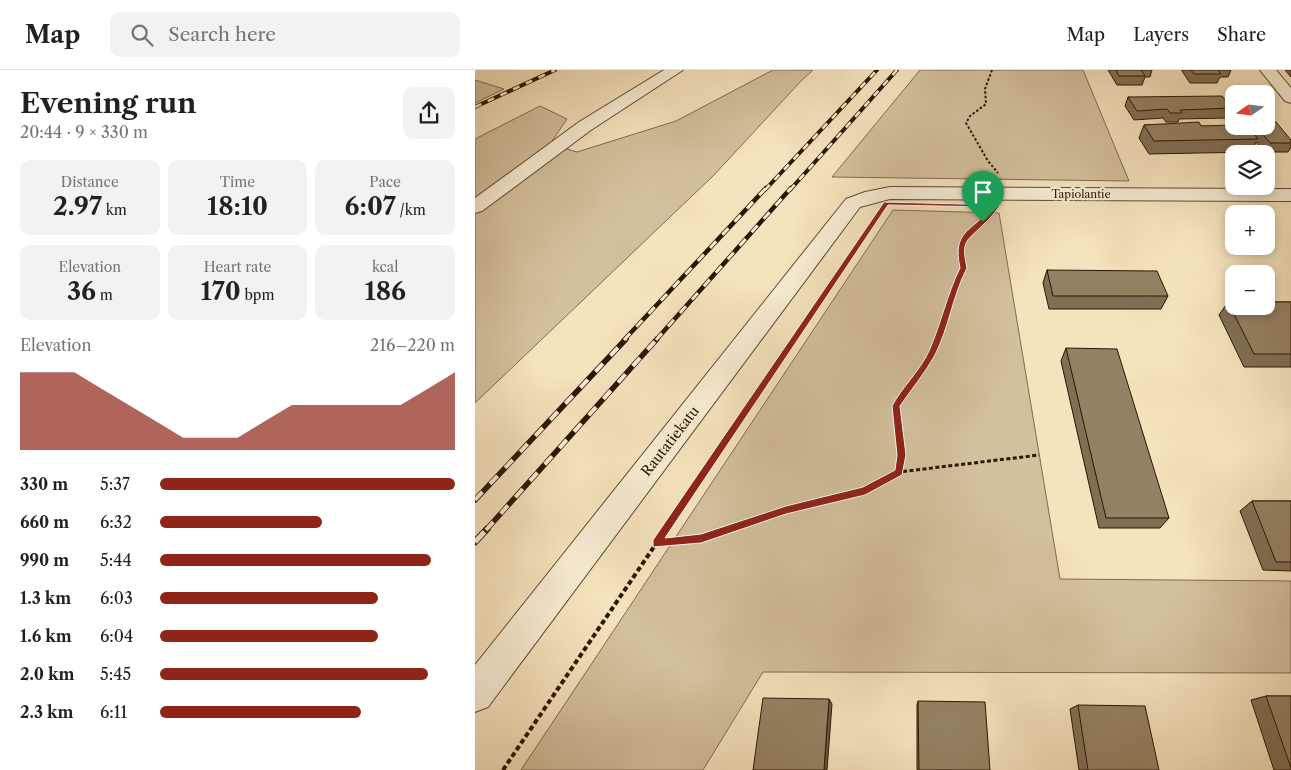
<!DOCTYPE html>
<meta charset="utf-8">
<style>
:root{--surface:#fff;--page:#f2f2f2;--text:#202124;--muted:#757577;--line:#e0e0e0;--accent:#8f2418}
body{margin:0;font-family:"Libre Caslon Text",serif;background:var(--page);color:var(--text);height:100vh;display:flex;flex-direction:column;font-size:19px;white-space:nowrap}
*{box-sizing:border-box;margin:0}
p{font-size:16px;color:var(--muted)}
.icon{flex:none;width:28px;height:28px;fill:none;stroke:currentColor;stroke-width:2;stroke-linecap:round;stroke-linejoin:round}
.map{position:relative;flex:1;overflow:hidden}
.sheet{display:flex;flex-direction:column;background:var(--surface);width:475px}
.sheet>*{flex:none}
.needle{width:32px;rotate:256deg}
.tools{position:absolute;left:750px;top:15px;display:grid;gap:10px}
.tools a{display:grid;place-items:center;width:50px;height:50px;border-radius:10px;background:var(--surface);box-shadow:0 2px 8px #0003;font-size:25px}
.pin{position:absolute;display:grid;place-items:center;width:42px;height:42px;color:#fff;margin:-51px -21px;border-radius:50% 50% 50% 0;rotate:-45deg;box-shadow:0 0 5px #0007}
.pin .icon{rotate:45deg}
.round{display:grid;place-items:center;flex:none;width:52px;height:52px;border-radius:10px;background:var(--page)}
.overview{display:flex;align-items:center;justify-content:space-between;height:85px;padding:0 20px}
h1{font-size:28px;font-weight:700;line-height:38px}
.metrics{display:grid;grid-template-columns:repeat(3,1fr);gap:8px;height:85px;padding:5px 20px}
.metrics div{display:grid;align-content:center;border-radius:10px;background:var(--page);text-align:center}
.metrics b{font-size:25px;font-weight:700}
.metrics small{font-size:14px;font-weight:400}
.metrics p{font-size:14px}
.chart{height:140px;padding:10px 20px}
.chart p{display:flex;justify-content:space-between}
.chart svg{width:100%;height:90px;margin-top:5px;fill:var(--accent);opacity:.7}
ul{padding:0 20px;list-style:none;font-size:16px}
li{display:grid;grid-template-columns:80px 60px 1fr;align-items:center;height:38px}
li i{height:12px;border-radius:6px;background:var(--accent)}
header{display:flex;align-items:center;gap:30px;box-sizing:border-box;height:70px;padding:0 25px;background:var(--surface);border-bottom:1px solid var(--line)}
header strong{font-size:24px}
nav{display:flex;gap:28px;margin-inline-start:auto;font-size:18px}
.search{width:350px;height:45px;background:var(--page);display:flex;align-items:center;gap:12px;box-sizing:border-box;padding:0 18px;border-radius:10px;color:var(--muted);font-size:19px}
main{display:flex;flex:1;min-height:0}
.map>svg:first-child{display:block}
.green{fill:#d3c09d;stroke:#7f6b4f}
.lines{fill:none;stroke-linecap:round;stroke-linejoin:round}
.minor-casing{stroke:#5e4930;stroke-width:2}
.path-far3{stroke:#2b1601;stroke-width:2;stroke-dasharray:2.5 2;stroke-linecap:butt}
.path-far2{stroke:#2b1601;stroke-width:2.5;stroke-dasharray:3 2;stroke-linecap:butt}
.path-far1{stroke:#2b1601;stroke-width:3;stroke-dasharray:4 2.5;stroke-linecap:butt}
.path{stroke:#2b1601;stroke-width:4;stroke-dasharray:5 3;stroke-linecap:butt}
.minor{fill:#f8edd4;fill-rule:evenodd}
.rail-far3-casing{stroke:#2b1601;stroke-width:4}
.rail-far2-casing{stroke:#2b1601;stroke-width:4.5}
.rail-far1-casing{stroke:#2b1601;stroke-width:5.5}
.rail-casing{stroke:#2b1601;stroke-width:7}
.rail-far3{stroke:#f8edd4;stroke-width:2.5;stroke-dasharray:7;stroke-linecap:butt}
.rail-far2{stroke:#f8edd4;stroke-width:3;stroke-dasharray:9;stroke-linecap:butt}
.rail-far1{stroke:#f8edd4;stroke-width:4;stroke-dasharray:11;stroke-linecap:butt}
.rail{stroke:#f8edd4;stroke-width:5;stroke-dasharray:14;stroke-linecap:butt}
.wall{fill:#7f6f55;stroke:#2b1601}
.shaded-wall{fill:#685a45;stroke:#2b1601}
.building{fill:#948163;stroke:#2b1601}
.route{fill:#8f2418;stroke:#fff;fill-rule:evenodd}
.labels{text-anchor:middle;stroke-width:4.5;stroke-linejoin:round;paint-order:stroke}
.far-street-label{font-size:11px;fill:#2b1601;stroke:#f8edd4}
.street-label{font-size:14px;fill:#2b1601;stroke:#f8edd4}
</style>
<header>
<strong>Map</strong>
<div class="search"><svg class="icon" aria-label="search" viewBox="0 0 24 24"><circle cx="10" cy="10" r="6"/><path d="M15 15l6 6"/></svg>Search here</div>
<nav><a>Map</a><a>Layers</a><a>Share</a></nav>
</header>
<main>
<section class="sheet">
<div class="overview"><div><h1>Evening run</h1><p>20:44 · 9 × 330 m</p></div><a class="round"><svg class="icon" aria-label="share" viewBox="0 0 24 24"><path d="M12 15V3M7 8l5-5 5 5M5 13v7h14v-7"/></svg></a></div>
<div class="metrics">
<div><p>Distance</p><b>2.97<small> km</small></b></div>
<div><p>Time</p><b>18:10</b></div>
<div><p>Pace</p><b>6:07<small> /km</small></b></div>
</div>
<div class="metrics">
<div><p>Elevation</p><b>36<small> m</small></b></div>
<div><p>Heart rate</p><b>170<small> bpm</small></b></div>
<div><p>kcal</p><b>186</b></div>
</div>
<div class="chart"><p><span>Elevation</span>216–220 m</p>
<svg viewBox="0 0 160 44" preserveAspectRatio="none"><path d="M0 44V6L10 6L20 6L30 14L40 22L50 30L60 38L70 38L80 38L90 30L100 22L110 22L120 22L130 22L140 22L150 14L160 6V44z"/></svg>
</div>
<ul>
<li><b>330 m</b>5:37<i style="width:100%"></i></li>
<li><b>660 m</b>6:32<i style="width:55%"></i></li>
<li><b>990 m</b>5:44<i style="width:92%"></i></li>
<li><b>1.3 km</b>6:03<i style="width:74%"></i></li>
<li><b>1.6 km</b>6:04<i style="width:74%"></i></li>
<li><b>2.0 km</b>5:45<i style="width:91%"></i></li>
<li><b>2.3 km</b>6:11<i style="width:68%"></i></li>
</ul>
</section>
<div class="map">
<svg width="816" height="700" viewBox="0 0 816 700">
<rect width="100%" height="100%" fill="#f5e3bd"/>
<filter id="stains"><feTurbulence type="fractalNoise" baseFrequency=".004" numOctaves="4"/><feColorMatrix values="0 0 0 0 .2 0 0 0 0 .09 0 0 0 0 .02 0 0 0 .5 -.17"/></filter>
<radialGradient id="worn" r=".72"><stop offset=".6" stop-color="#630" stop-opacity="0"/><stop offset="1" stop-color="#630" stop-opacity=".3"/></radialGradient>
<!-- green -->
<path class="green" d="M298 0H338L326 11 238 106 0 333V69L65 36 92 49 75 74 102 82 201 51Z
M445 0H608L654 111 357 107Z
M0 10 29 19 0 33Z
M418 140 524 143 585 509 816 511V603L288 602 228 700H46Z"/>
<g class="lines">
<!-- minor casing -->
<g class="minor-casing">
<path id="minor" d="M189 0H208L116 60 7 141 0 143V128L104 52Z
M785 0H801L816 18V33L810 31Z
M415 117 816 119V131L415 129 385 137 13 637 0 642V595L371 129 390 122Z"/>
</g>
<!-- path-far3 -->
<path class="path-far3" d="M517 0 510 19 511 34 495 46 491 53 513 91 523 103"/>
<!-- path-far2 -->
<path class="path-far2" d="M319 270 401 149
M463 270 489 198C483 166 496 165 515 144"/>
<!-- path-far1 -->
<path class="path-far1" d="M424 402 427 385 421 336 452 291 464 269
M190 460 320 269
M250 460 311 440 390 421 424 402 564 385"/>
<!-- path -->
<path class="path" d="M182 474 226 468 253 459
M28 700 191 459"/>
<!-- minor -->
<use href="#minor" class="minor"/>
<!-- rail-far3 casing -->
<g class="rail-far3-casing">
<path id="rail-far3" d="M0 37 80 0
M290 120 402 0
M315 120 422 0"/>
</g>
<!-- rail-far2 casing -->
<g class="rail-far2-casing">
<path id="rail-far2" d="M149 270 291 118
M181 270 316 118"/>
</g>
<!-- rail-far1 casing -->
<g class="rail-far1-casing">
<path id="rail-far1" d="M0 430 151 269
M11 460 182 269"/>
</g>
<!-- rail casing -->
<g class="rail-casing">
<path id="rail" d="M0 472 12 459"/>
</g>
<!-- rail-far3 -->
<use href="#rail-far3" class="rail-far3"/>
<!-- rail-far2 -->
<use href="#rail-far2" class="rail-far2"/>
<!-- rail-far1 -->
<use href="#rail-far1" class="rail-far1"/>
<!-- rail -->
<use href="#rail" class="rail"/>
</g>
<!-- wall -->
<path class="wall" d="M633 0H677L675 7H670L667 15H642Z
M707 0H756L753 7H745L742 13H715L707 1Z
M810 0H816V7Z
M653 27 757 38 753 48 704 49 703 52H691L688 48 659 50 650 36Z
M759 32V40L756 37Z
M791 39 797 46 794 52 816 70V77L813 82H789L781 72 776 82 674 84 664 68 669 55 726 56 775 58 776 56H791Z
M572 200 693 226 686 239H574L568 213Z
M753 232H816V297H769L744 245Z
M591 278 694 448 685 458H624L586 291Z
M777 431H816V501L788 500 765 441Z
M791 626H816V700H799L776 630Z
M443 631 515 700H442V635Z
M603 635 684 700H604L595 639Z"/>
<!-- shaded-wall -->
<path class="shaded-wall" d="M354 629 357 634 352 700H349Z"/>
<!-- building -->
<path class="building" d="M641 0H666L670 6H644Z
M716 0H743L746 4H719Z
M747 26 757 38 705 40 707 43H695L692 39 662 41 653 27Z
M791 39 797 46H791Z
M724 52 726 56 759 55V56H773L783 69 679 71 669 55Z
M791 52H801L816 70V73H795L781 56H791Z
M572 200 682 201 693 226H578Z
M753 232H759V236H791V232H816V284H779Z
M591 278 642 279 694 448H631Z
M777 431H816V492H801Z
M791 626H816V698Z
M288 628 354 629 349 700H278Z
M443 631 510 632 515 700H444Z
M603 635 670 636 684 700H613Z"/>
<!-- route -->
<path class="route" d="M409 132 525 135C520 142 515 149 509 154 491 172 486 170 492 198 478 225 474 257 460 285 450 303 436 320 425 336L431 385 427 405 390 425 311 444 226 473 178 477V470ZM413 135 517 137C496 163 477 160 485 198 472 224 466 254 454 281 445 301 427 317 417 336L422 385 420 400 388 417 311 436 226 464 190 468Z"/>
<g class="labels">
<!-- far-street labels -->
<g class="far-street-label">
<text x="606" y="128">Tapiolantie</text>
</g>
<!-- street labels -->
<g class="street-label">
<text transform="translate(195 371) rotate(-52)" y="5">Rautatiekatu</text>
</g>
</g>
<rect width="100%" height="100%" filter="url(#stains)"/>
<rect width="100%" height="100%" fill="url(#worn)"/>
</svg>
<div class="tools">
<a><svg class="needle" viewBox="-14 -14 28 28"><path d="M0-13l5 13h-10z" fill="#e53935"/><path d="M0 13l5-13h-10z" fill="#757577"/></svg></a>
<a><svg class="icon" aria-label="layers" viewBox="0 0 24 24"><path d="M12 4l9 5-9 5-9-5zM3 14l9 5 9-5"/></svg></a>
<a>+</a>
<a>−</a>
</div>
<div class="pin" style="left:508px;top:152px;background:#1e9e55"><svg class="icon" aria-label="arrive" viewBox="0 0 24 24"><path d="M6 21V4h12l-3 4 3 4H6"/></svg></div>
</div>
</main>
